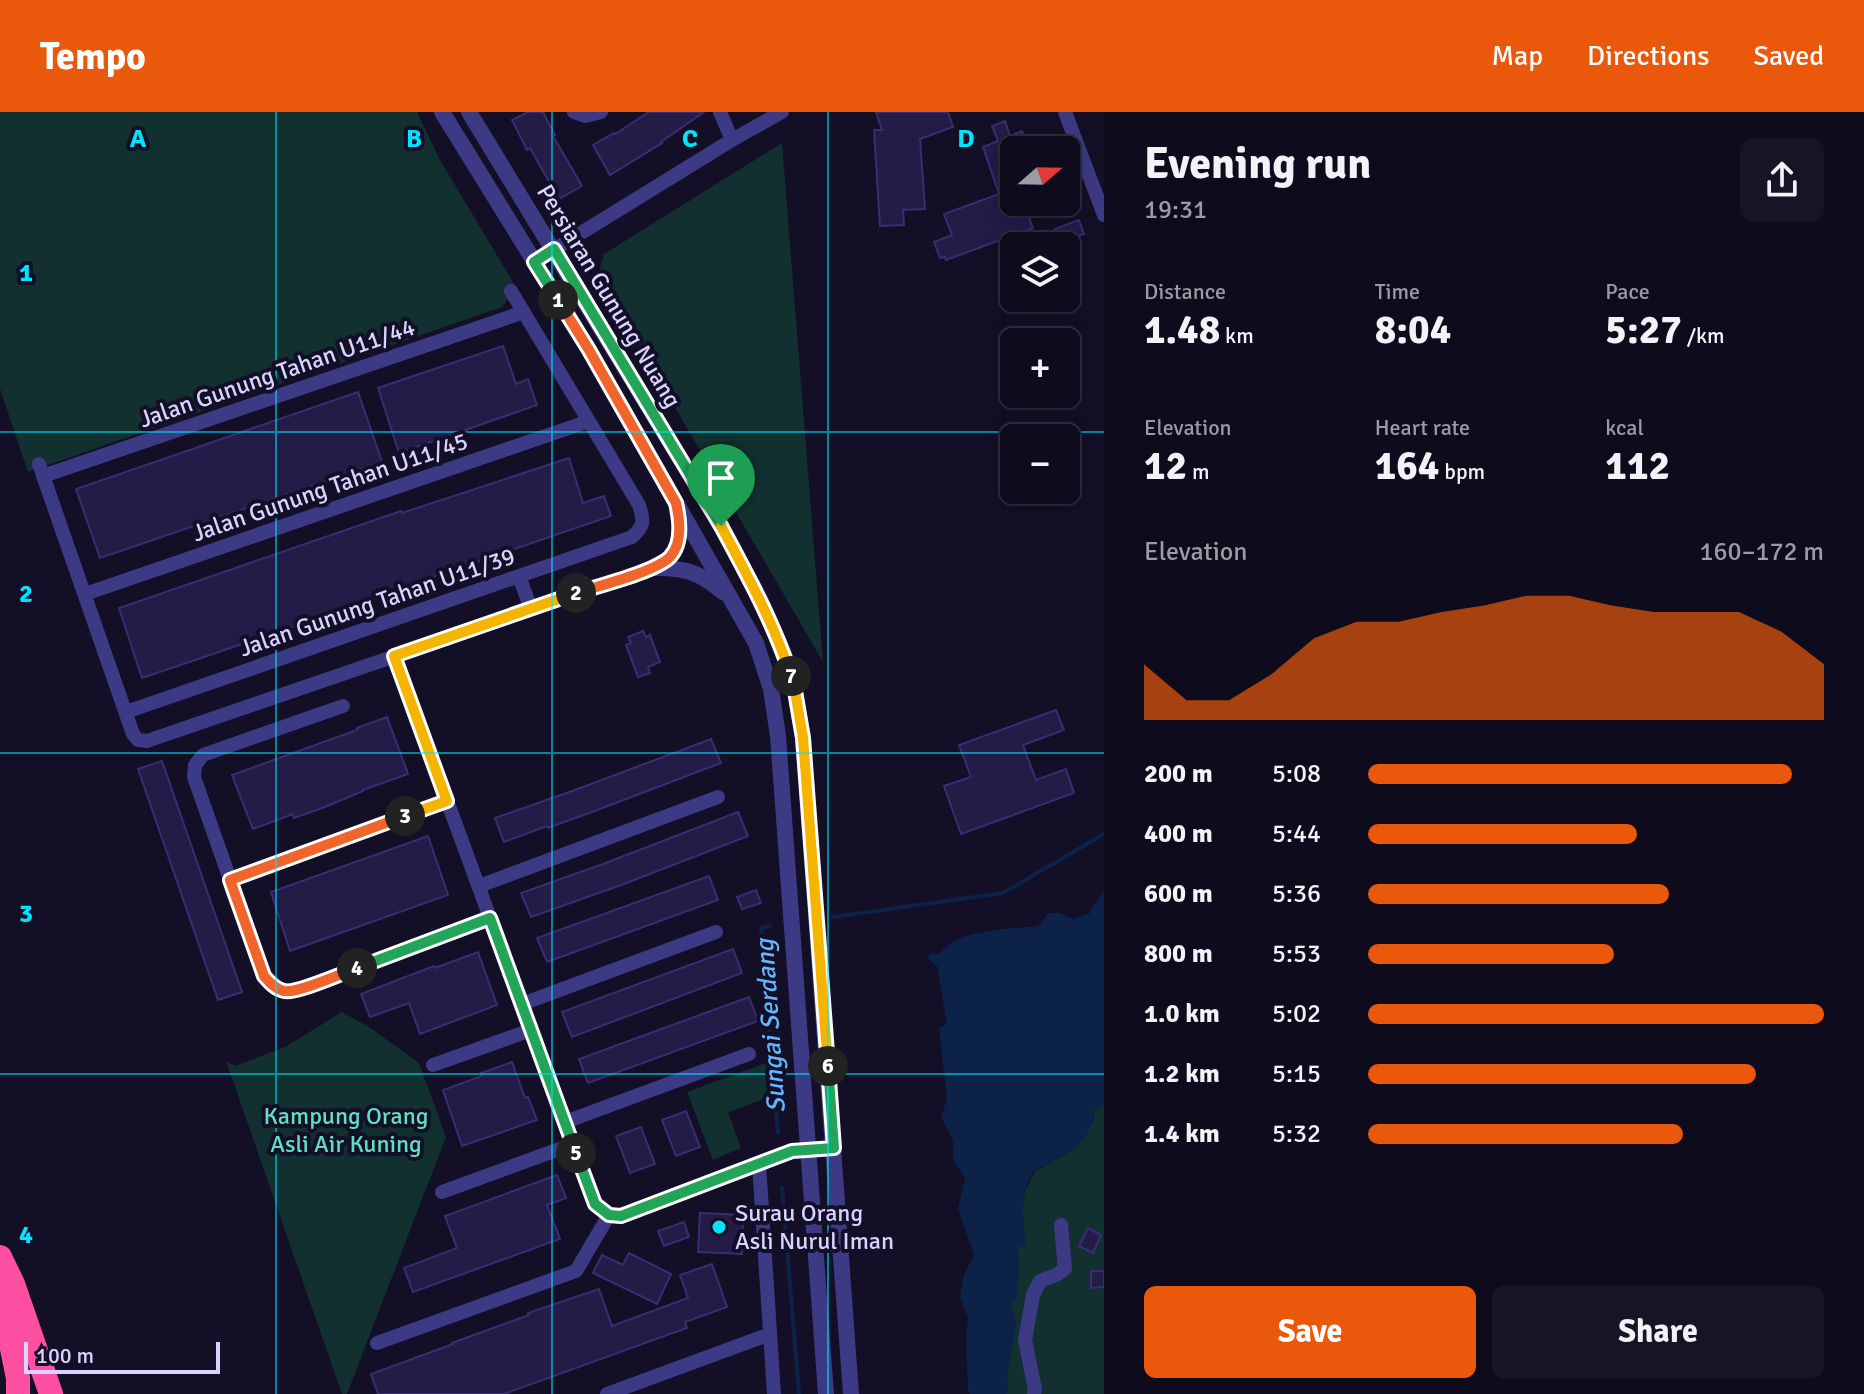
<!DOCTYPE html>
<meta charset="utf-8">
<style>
:root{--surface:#0e0b1c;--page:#171425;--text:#f1f3f6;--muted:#9b9ba3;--line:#2e2b3b;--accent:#ea580c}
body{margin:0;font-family:Signika,sans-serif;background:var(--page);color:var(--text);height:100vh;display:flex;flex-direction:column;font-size:30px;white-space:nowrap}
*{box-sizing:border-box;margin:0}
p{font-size:26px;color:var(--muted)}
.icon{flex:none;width:44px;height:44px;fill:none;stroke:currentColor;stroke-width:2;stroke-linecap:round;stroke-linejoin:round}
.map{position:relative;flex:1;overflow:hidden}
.drawer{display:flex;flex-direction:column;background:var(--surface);width:760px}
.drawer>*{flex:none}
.needle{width:52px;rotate:70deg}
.fabs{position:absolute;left:1000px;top:24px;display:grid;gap:16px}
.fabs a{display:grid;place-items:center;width:80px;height:80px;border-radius:12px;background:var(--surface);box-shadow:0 4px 20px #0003,0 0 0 2px var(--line);font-size:40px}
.scale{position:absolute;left:24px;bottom:20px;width:196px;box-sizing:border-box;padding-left:8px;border:4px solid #d9d4ff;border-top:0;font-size:22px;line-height:28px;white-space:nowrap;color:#d9d4ff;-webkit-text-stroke:6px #130f26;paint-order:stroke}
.pin{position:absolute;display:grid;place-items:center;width:68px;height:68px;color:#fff;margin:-82px -34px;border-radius:50% 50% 50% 0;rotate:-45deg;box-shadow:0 0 8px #0007}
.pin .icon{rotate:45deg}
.km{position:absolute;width:40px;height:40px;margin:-20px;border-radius:50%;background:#222;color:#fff;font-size:22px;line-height:40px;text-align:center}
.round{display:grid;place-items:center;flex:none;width:84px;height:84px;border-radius:12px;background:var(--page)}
.overview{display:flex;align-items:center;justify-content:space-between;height:136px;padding:0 40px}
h1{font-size:44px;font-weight:700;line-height:60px}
.metrics{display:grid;grid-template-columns:repeat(3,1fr);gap:12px;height:136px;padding:8px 40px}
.metrics div{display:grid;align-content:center}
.metrics b{font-size:40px;font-weight:700}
.metrics small{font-size:22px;font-weight:400}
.metrics p{font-size:22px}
.chart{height:224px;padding:16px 40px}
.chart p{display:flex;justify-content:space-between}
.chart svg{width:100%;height:144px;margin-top:8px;fill:var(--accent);opacity:.7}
.cta{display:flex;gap:16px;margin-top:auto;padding:16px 40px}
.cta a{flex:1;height:92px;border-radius:12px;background:var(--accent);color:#fff;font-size:32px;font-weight:700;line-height:92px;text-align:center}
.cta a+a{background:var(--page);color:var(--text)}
ul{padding:0 40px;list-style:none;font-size:26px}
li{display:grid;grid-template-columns:128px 96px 1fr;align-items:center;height:60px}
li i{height:20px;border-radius:10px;background:var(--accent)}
header{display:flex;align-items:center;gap:48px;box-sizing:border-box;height:112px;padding:0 40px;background:var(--accent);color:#fff}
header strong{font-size:38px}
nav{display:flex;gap:44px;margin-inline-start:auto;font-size:28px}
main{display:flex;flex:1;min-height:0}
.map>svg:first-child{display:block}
.green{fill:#12302f}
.water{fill:#0c2248}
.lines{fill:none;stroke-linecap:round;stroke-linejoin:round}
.stream{stroke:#0c2248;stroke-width:4}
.building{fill:#241b47;stroke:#3b2d73;stroke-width:2}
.minor{stroke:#3d3a85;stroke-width:14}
.tertiary{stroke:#3d3a85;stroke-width:16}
.motorway{stroke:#ff4fa3;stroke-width:24}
.split-1-casing{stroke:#fff;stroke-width:16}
.split-2-casing{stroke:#fff;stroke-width:16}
.split-3-casing{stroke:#fff;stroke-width:16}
.split-4-casing{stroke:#fff;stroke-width:16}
.split-5-casing{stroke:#fff;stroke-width:16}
.split-6-casing{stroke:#fff;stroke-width:16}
.split-7-casing{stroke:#fff;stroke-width:16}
.split-8-casing{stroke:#fff;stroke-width:16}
.split-1{stroke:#22a559;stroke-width:10}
.split-2{stroke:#f0652b;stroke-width:10}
.split-3{stroke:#f5b400;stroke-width:10}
.split-4{stroke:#f0652b;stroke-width:10}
.split-5{stroke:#22a559;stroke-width:10}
.split-6{stroke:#22a559;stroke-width:10}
.split-7{stroke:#f5b400;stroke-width:10}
.split-8{stroke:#f5b400;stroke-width:10}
.grid{fill:none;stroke:#00e5ff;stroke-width:2;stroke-opacity:0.55}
.poi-dot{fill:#00e5ff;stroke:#130f26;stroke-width:3}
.labels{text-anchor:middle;stroke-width:8;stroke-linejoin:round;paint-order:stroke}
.street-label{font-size:24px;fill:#d9d4ff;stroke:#130f26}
.park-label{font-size:24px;fill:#5fe0c0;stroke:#130f26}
.poi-label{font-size:24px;fill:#d9d4ff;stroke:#130f26;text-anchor:start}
.water-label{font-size:26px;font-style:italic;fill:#62b6ff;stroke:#130f26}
.grid-label{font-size:26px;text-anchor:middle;font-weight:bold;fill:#00e5ff;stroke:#130f26;stroke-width:8;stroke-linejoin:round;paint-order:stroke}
</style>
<header>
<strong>Tempo</strong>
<nav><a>Map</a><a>Directions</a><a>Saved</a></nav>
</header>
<main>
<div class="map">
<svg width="1104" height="1282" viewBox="0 0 1104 1282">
<rect width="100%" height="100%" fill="#130f26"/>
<!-- green -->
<path class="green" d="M0 0H417L440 48 516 175 502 195 28 360 0 277Z
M782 31 823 550 598 163 604 142Z
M342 900 369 915 419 951 446 1025 347 1282H342L226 949 235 954 285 935Z
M766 951 770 985 728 1000 741 1036 713 1048 687 980Z
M1104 990V1282H1007L1010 1191 1019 1152 1017 1136 1025 1132 1021 1103 1025 1079 1035 1059 1068 1041 1093 1008 1094 997 1102 994Z"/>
<!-- water -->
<path class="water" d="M1104 779V990L1103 994 1094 997C1091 1028 1075 1038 1049 1051 1044 1054 1037 1056 1034 1060 1017 1082 1024 1109 1026 1133L1017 1136 1019 1151 1017 1186 1010 1191 1016 1209 1008 1258 1007 1282H970L968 1278 966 1228 968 1206 960 1185 964 1163 974 1143 958 1097 965 1066 953 1047V1029L941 1005 947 987 939 916 947 912 937 854 926 846 932 841 940 842C955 817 1012 817 1038 814L1048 801H1060L1073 807 1090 801 1093 794Z"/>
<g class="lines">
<!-- stream -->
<path class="stream" d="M833 805 1003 781 1104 722
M770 814 761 816 778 1021
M782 1076 799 1282"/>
</g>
<!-- building -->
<path class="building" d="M528 0H543L555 23 553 24 582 74 559 87 530 36 527 38 512 8Z
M649 0H704L661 30 662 31 610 63 593 33 614 21 615 22Z
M876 0H948L953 15 920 27 925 97 903 98 904 113 880 114 874 18H882Z
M1005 9 1010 24 1022 19 1029 38H1014V90H1023L1033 116 946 148 945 145 940 146 934 130 952 123 944 102 999 82 983 35 998 29 992 14Z
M1079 108 1084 122 1060 131 1055 117Z
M503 234 516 272 528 267 537 293 399 341 378 276Z
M358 280 382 350 100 446 76 377Z
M569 346 583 391 604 384 611 404 424 468 425 470 142 566 119 496 401 399 402 401Z
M643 519 646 525 650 523 660 550 648 555 650 561 638 565 626 533 631 531 628 525Z
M1056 598 1064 618 1023 633 1036 668 1066 657 1074 681 961 722 944 674 971 665 959 633Z
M387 605 408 662 363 678V679L325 695 294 706 293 702 253 717 232 663 357 618V616Z
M711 627 721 651 592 700 548 716 547 714 504 730 495 706 575 678Z
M162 649 242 880 218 888 138 657Z
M738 700 748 724 624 772 531 805 521 781 603 752Z
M428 724 448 783 290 839 271 780Z
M709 764 718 788 547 850 537 826Z
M756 778 761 791 742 797 737 785Z
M733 837 742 861 572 925 562 900Z
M478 840 497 893 420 922 409 891 370 905 361 882 434 854 435 856Z
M749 885 758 909 588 971 579 947Z
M512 950 525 986 528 985 537 1008 462 1034 443 978 482 964 481 961Z
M686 999 700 1035 676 1044 662 1008Z
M641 1015 655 1052 630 1061 616 1024Z
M557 1063 566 1086 547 1093 560 1127 413 1180 404 1156 457 1136 445 1104Z
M700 1101 743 1103 742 1142 698 1140Z
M684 1110 689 1125 664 1134 658 1119Z
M1088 1116 1101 1123 1093 1141 1079 1134Z
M629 1141 671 1162 657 1192 593 1161 602 1143 623 1153Z
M712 1152 727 1195 685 1210 687 1216 504 1282H378L371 1262 453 1232 452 1231 529 1203 528 1201 599 1177 612 1214 688 1186 680 1163Z
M1091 1159H1104V1175L1091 1176Z"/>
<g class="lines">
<!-- minor -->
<path class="minor" d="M574 0 585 4 601 0
M720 0 732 28
M1065 0 1104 103
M534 150 732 28 782 0
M39 352 133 622 138 628 147 629 652 456
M43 364 524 200
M519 464 531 497
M85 482 589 309
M394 544 595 1092 609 1103 621 1104 792 1039 834 1036
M343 594 203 643 195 653 194 665 264 864C274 876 280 881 297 878L490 806
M126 600 632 425C645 413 644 409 639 393L511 179
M230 768 447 689
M479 774 718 685
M522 892 716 820
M433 953 531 918
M565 1010 749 942
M759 1052 774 1282
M442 1080 573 1032
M377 1231 576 1159 609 1103
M607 1282 770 1222
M1034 1282 1035 1277 1025 1228 1033 1183 1040 1169 1056 1163 1065 1157 1061 1113"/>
<!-- tertiary -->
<path class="tertiary" d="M442 0 589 238 756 531 771 577 778 624 826 1282
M469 0 721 414 760 487 784 542 795 579 803 626 851 1282
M653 455C658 452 667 449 670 445 681 433 681 413 677 399
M652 456C684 455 699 460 723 480"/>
<!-- motorway -->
<path class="motorway" d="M0 1145 13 1172 51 1282
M0 1178 18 1266V1282"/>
</g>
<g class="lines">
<!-- split-1 casing -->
<g class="split-1-casing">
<path id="split-1" d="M558 188 534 150 554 137 721 414"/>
</g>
<!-- split-2 casing -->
<g class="split-2-casing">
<path id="split-2" d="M558 188 589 238 676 391C680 408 683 431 670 445 655 460 598 474 576 481"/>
</g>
<!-- split-3 casing -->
<g class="split-3-casing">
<path id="split-3" d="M405 704 447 689 394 544 576 481"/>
</g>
<!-- split-4 casing -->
<g class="split-4-casing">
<path id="split-4" d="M357 856C343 861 296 882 284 879 275 877 269 870 264 864L230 768 405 704"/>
</g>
<!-- split-5 casing -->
<g class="split-5-casing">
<path id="split-5" d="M357 856 490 806 576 1041"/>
</g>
<!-- split-6 casing -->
<g class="split-6-casing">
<path id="split-6" d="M576 1041 595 1092 609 1103 621 1104 792 1039 834 1036 828 954"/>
</g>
<!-- split-7 casing -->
<g class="split-7-casing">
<path id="split-7" d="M791 564 795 579 803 626 828 954"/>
</g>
<!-- split-8 casing -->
<g class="split-8-casing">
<path id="split-8" d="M721 414C747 463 774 511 791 564"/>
</g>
<!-- split-1 -->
<use href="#split-1" class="split-1"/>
<!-- split-2 -->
<use href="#split-2" class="split-2"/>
<!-- split-3 -->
<use href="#split-3" class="split-3"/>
<!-- split-4 -->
<use href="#split-4" class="split-4"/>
<!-- split-5 -->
<use href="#split-5" class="split-5"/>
<!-- split-6 -->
<use href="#split-6" class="split-6"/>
<!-- split-7 -->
<use href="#split-7" class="split-7"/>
<!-- split-8 -->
<use href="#split-8" class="split-8"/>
</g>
<!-- grid -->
<path class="grid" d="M276 0V1282M552 0V1282M828 0V1282M0 320H1104M0 641H1104M0 962H1104"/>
<!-- markers -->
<circle class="poi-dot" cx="719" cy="1115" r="8"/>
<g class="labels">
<!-- street labels -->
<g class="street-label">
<text transform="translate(609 184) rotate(59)" y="8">Persiaran Gunung Nuang</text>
<text transform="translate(277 261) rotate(-19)" y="8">Jalan Gunung Tahan U11/44</text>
<text transform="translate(330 375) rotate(-19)" y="8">Jalan Gunung Tahan U11/45</text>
<text transform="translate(377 490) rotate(-19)" y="8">Jalan Gunung Tahan U11/39</text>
</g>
<!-- park labels -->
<g class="park-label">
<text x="346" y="1012">Kampung Orang<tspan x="346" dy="28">Asli Air Kuning</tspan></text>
</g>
<!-- poi labels -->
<g class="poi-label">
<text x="735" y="1109">Surau Orang<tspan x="735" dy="28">Asli Nurul Iman</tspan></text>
</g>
<!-- water labels -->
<g class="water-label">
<text transform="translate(770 914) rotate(-94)" y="9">Sungai Serdang</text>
</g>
</g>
<g class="grid-label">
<text x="138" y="35">A</text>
<text x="414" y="35">B</text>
<text x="690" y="35">C</text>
<text x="966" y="35">D</text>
<text x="26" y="169">1</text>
<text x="26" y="490">2</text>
<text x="26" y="810">3</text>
<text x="26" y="1131">4</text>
</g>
</svg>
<div class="fabs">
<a><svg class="needle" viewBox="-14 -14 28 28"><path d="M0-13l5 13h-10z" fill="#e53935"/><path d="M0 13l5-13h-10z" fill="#9b9ba3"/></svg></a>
<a><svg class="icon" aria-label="layers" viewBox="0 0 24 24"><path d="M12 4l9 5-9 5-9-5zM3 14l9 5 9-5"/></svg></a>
<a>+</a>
<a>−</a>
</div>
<div class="scale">100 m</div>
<div class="pin" style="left:721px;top:414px;background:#1e9e55"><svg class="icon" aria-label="arrive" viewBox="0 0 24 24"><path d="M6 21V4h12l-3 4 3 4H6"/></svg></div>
<b class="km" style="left:558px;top:188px">1</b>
<b class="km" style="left:576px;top:481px">2</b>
<b class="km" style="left:405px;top:704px">3</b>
<b class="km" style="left:357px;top:856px">4</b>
<b class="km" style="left:576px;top:1041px">5</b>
<b class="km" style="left:828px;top:954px">6</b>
<b class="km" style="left:791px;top:564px">7</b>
</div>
<section class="drawer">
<div class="overview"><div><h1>Evening run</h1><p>19:31</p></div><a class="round"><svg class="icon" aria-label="share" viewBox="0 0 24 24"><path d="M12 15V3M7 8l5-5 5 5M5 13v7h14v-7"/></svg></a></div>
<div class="metrics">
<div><p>Distance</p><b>1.48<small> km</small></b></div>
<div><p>Time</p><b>8:04</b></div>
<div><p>Pace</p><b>5:27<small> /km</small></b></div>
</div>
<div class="metrics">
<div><p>Elevation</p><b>12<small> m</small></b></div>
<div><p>Heart rate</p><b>164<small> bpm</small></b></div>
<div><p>kcal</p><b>112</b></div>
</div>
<div class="chart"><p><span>Elevation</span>160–172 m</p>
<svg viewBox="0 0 160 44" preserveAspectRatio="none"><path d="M0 44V27L10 38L20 38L30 30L40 19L50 14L60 14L70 11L80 9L90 6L100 6L110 9L120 11L130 11L140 11L150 17L160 27V44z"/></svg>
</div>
<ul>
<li><b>200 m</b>5:08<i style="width:93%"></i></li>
<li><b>400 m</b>5:44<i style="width:59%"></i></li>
<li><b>600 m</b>5:36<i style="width:66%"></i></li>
<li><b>800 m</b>5:53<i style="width:54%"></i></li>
<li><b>1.0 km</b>5:02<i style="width:100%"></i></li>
<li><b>1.2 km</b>5:15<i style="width:85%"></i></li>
<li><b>1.4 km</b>5:32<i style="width:69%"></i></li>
</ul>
<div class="cta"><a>Save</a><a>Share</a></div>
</section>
</main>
